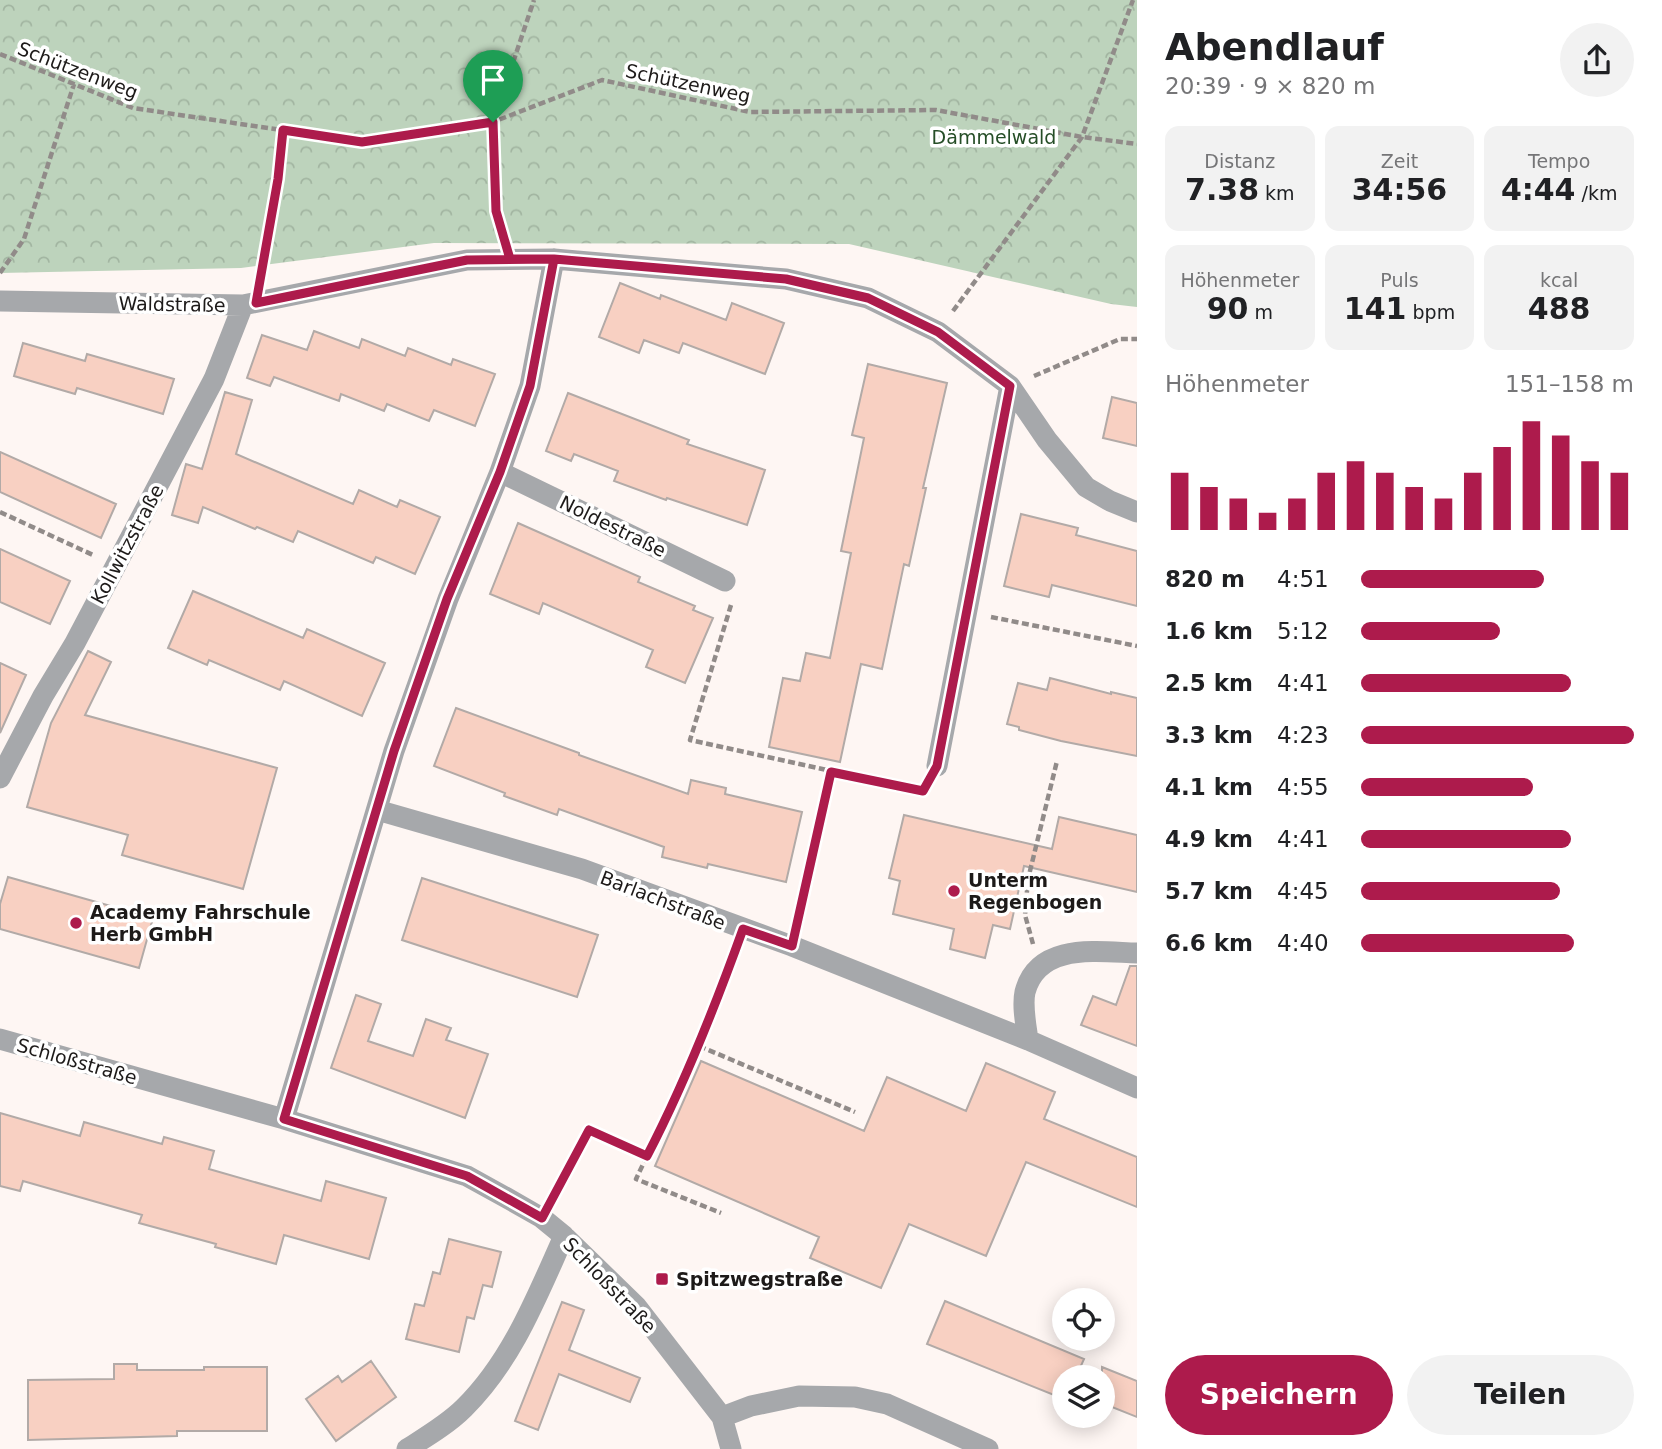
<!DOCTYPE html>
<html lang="de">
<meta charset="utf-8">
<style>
:root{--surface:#fff;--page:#f2f2f2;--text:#202124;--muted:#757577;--accent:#ad1b4c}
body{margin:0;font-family:"DejaVu Sans",sans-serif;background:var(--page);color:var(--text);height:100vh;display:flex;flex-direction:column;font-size:26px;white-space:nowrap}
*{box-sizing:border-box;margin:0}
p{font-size:23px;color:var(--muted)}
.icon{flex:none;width:38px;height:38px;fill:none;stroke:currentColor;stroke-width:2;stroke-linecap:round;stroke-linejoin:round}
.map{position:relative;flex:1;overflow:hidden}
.panel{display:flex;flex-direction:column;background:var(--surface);width:525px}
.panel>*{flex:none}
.buttons{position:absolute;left:1052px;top:1288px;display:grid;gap:14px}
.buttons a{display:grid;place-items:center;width:63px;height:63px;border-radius:50%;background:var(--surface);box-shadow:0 4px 18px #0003;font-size:35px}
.pin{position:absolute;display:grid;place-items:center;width:60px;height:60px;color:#fff;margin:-72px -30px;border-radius:50% 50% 50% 0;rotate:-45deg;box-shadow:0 0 7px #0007}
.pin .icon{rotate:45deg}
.round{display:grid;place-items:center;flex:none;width:74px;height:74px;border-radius:37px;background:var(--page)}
.head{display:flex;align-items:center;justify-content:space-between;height:119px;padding:0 28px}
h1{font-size:38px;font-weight:800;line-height:52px}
.stats{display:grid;grid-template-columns:repeat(3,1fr);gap:10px;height:119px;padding:7px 28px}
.stats div{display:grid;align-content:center;border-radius:14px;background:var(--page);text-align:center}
.stats b{font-size:30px;font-weight:800}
.stats small{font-size:19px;font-weight:400}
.stats p{font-size:19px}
.chart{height:196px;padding:14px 28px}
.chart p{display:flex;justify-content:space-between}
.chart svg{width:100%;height:126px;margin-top:7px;stroke:var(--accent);stroke-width:6}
.action{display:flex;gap:14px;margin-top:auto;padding:14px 28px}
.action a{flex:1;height:80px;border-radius:42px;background:var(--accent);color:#fff;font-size:28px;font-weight:800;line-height:80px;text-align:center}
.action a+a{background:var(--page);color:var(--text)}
ul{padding:0 28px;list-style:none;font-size:23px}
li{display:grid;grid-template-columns:112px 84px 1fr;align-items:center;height:52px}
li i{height:18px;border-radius:9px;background:var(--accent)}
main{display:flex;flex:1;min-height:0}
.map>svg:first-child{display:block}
.forest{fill:url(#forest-crowns)}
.building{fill:#f8d0c2;stroke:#b2aaa7;stroke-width:2}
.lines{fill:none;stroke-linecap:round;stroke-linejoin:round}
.path{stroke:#918b89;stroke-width:4.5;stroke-dasharray:7 3.5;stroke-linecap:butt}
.minor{stroke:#a6a8ab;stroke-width:21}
.route-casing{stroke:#fff;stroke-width:14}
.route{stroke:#ad1b4c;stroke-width:9}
.poi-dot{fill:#ad1b4c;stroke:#fff;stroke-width:2.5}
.labels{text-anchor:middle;stroke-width:7;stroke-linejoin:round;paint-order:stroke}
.street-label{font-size:19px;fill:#1d1a19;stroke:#fff}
.park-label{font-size:19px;fill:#264e27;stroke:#fff}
.poi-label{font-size:19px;font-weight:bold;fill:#1d1a19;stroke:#fff;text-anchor:start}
</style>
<main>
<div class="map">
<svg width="1137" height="1449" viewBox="0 0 1137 1449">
<defs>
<pattern id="forest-crowns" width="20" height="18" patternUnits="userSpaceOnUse" patternTransform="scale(1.75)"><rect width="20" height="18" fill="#bdd3bc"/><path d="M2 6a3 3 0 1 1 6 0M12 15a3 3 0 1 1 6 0" fill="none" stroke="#a2b5a1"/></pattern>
</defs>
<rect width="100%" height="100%" fill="#fef6f3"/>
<!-- forest -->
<path class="forest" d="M0 0H1137V307L1111 304 849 244 434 243 241 268 0 273Z"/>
<!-- building -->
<path class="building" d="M620 283 660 299 661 295 726 320 732 303 784 323 765 374 683 343 679 353 644 340 639 353 599 337Z
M314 331 359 348 362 339 405 356 408 348 451 365 453 359 495 374 475 426 434 410 429 421 387 404 384 411 341 394 339 401 274 377 270 386 247 378 262 335 307 350Z
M23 343 85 361 87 354 174 379 163 414 77 388 75 394 14 376Z
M868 364 947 383 923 488H926L909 566 904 564 882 669 861 664 840 762 769 747 783 678 800 681 806 653 830 658 851 553 841 551 864 438 852 435Z
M225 392 252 400 236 454 353 504 359 490 397 507 400 500 440 517 415 574 376 557 373 563 298 531 293 542 257 527 255 529 203 507 198 523 172 515 186 464 202 469Z
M568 393 689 440 687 444 765 470 747 525 667 498 666 500 614 481 618 471 574 454 571 461 546 451Z
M1112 397 1137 403V446L1103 438Z
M0 452 116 504 101 538 0 492Z
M1021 514 1078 528 1076 535 1137 551V606L1052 585 1049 597 1004 586Z
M518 523 640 577 638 582 695 606 693 610 713 618 685 683 646 667 653 650 543 603 539 614 490 594Z
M0 549 70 581 50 624 0 602Z
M193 591 303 638 307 629 385 663 362 716 284 681 280 690 209 660 207 665 168 648Z
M88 651 111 662 85 715 277 768 243 889 122 855 128 835 27 807 51 723Z
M0 663 26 675 0 733Z
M1050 678 1111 694V692L1137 698V756L1061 741 1019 730V727L1007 724 1018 683 1047 690Z
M456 708 579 753V755L688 794 691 780 726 788 725 794 802 812 786 882 708 864 707 868 662 857 664 847 559 809 557 815 504 796 505 793 434 766Z
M904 815 1052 849 1059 817 1137 835V892L1024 866 1010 929 993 925 985 958 950 949 954 929 893 914 900 881 889 878Z
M8 877 153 918 139 968 0 929V904Z
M422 878 598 935 577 997 402 940Z
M1130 966H1137V1046L1081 1025 1093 996 1116 1005Z
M356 995 381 1004 368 1041 413 1056 426 1019 451 1028 446 1040 488 1054 465 1118 331 1068Z
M701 1061 864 1131 887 1077 966 1111 986 1063 1055 1092 1044 1119 1137 1157V1207L1026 1162 986 1256 909 1224 881 1288 810 1258 819 1237 655 1166Z
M0 1113 80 1136 84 1122 162 1144 164 1137 214 1151 209 1169 321 1201 326 1181 386 1198 369 1259 284 1235 276 1264 215 1247 216 1244 139 1223 142 1215 23 1181 20 1191 0 1186Z
M449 1239 501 1252 492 1287 483 1285 474 1319 467 1317 459 1352 406 1339 415 1304 424 1306 433 1272 440 1274Z
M945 1301 1084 1359 1076 1377H1064V1399L927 1344Z
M562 1302 584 1310 569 1350 640 1378 630 1402 559 1374 538 1430 515 1421Z
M371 1361 396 1397 336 1441 306 1399 338 1376 342 1382Z
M114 1364H137V1370H204V1367H267V1431H177V1436L28 1440V1380L114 1379Z
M1102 1367 1137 1381V1417L1102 1403Z"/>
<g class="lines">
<!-- path -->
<path class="path" d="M0 54 133 108 362 142 493 122 602 80 750 112 936 110 1082 137 1137 144
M503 236 496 211 493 122 534 0
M0 273 24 239 74 84
M260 278 278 179 283 130
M953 311 1082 137 1133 0
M1034 376 1120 339H1137
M0 512 93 555
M731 605 690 740 923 791 925 788
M991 617 1137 646
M798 921 831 772
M1033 944 1025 915 1028 879 1057 761
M699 1046 855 1112
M647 1156 636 1179 721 1213
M555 1196 589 1130 647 1156C681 1089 710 1021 736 950"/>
<!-- minor -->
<path class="minor" d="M0 301 243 305 467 260 554 259 786 279 868 298 938 332 1010 386 1047 440 1086 487 1110 501 1137 512
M500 472 725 581
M937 766 1010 386
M0 778 43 696 75 643 214 379 243 305
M377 810 582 869 792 946 1028 1040 1137 1088
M0 1039 284 1119 467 1176 507 1198 542 1218 564 1236 636 1306 722 1417 731 1449
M1028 1040C1026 1025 1022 1006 1025 992 1038 942 1098 952 1137 953
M284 1119 394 751 448 599 500 472 530 386 554 259
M722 1417 751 1406 799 1396 855 1397 887 1404 988 1449
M407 1449C426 1437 448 1424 464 1408 512 1361 537 1296 564 1236"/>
</g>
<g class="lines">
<!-- route casing -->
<g class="route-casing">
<path id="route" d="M493 122 362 142 283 130 278 179 256 303 467 260 554 259 530 386 500 472 447 599 394 751 284 1119 467 1176 542 1218 589 1130 647 1156C685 1083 715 1007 743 929L792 946 831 772 923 791 937 766 1010 386 938 332 868 298 786 279 554 259H510L496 211 493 122"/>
</g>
<!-- route -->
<use href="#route" class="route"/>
</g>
<!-- markers -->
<g class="poi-dot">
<circle cx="954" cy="891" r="7"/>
<circle cx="76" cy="923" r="7"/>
<rect x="655" y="1272" width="14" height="14" rx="3.5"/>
</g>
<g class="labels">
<!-- street labels -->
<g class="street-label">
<text transform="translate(78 70) rotate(21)" y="7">Schützenweg</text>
<text transform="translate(688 83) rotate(12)" y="7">Schützenweg</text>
<text transform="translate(172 304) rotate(1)" y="7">Waldstraße</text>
<text transform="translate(613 526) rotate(26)" y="7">Noldestraße</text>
<text transform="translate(127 544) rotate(-62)" y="7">Kollwitzstraße</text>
<text transform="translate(663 900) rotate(21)" y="7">Barlachstraße</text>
<text transform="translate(77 1061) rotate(16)" y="7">Schloßstraße</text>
<text transform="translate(610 1285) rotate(46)" y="7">Schloßstraße</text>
</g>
<!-- park labels -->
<g class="park-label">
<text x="994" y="144">Dämmelwald</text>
</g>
<!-- poi labels -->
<g class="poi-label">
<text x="968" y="887">Unterm<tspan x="968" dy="22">Regenbogen</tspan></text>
<text x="90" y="919">Academy Fahrschule<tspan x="90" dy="22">Herb GmbH</tspan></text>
<text x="676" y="1286">Spitzwegstraße</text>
</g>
</g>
</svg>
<div class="buttons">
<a><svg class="icon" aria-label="locate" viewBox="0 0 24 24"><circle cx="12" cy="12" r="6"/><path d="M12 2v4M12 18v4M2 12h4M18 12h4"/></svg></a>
<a><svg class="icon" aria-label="layers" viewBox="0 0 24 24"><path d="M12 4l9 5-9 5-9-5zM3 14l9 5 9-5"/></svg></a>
</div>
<div class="pin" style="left:493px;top:122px;background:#1e9e55"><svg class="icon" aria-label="arrive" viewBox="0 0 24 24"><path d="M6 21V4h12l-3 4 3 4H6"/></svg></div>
</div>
<section class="panel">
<div class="head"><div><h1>Abendlauf</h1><p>20:39 · 9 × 820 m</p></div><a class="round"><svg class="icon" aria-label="share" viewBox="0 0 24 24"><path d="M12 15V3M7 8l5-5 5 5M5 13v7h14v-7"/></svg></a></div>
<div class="stats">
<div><p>Distanz</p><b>7.38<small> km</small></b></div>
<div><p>Zeit</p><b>34:56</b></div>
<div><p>Tempo</p><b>4:44<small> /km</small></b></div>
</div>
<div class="stats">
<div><p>Höhenmeter</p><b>90<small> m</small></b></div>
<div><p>Puls</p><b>141<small> bpm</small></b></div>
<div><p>kcal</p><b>488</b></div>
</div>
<div class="chart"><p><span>Höhenmeter</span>151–158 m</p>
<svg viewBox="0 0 160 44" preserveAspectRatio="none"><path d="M5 44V24M15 44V29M25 44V33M35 44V38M45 44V33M55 44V24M65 44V20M75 44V24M85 44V29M95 44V33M105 44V24M115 44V15M125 44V6M135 44V11M145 44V20M155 44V24"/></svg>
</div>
<ul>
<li><b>820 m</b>4:51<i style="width:67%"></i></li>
<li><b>1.6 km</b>5:12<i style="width:51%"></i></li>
<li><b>2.5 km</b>4:41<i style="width:77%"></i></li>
<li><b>3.3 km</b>4:23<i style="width:100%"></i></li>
<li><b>4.1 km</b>4:55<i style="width:63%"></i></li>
<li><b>4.9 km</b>4:41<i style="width:77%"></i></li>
<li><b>5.7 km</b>4:45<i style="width:73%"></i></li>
<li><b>6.6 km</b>4:40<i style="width:78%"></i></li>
</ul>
<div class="action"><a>Speichern</a><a>Teilen</a></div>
</section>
</main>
